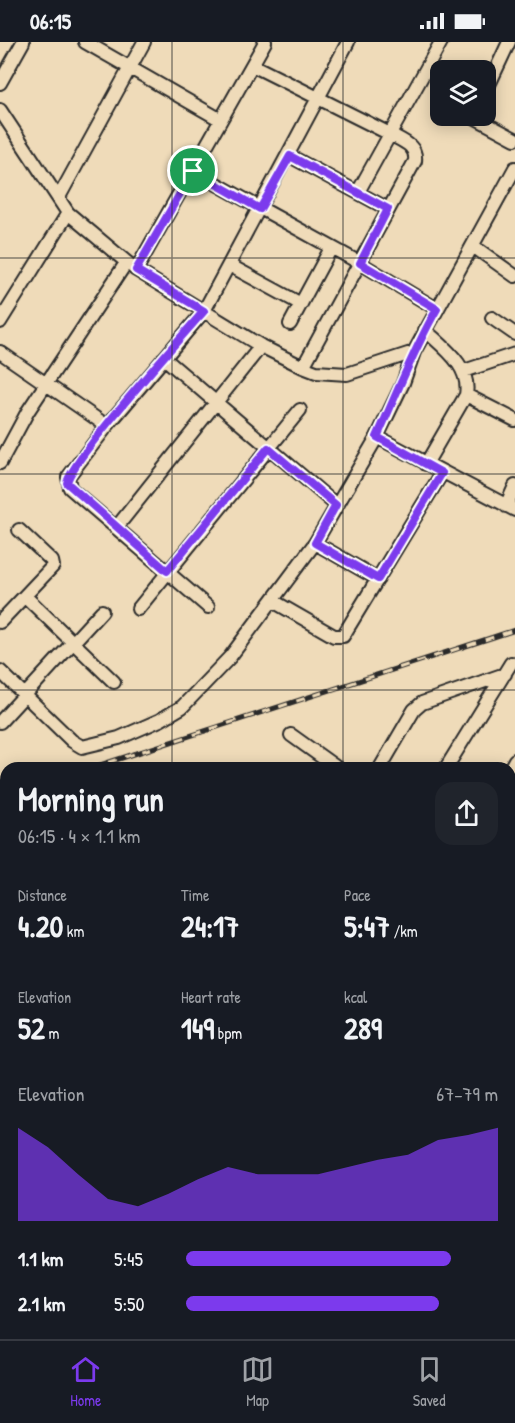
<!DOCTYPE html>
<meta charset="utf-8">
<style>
:root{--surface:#171b24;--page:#20242c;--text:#f1f3f6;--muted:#9ea1a6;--line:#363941;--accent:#7c3aed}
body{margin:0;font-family:"Patrick Hand",sans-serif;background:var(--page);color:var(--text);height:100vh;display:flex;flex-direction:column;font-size:22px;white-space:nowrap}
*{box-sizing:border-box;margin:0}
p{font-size:20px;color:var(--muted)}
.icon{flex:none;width:33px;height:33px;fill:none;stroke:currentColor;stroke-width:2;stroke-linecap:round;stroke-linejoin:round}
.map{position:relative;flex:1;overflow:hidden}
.sheet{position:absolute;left:0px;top:720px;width:516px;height:578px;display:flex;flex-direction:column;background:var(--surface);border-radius:18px 18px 0 0;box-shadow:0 3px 15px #0003}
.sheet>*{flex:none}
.tools{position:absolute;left:430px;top:18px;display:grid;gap:12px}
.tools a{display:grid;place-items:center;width:66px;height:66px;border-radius:12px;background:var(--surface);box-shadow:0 3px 15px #0003;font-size:30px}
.pin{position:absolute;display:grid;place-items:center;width:51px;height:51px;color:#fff;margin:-26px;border:3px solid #fff;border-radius:50%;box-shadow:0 2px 6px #0007}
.round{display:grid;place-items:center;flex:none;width:63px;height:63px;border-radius:18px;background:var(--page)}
.summary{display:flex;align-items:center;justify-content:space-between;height:102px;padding:0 18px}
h1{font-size:33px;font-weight:700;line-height:45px}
.figures{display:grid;grid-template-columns:repeat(3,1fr);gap:9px;height:102px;padding:6px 18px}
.figures div{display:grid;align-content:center}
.figures b{font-size:30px;font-weight:700}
.figures small{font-size:16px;font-weight:400}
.figures p{font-size:16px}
.chart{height:168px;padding:12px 18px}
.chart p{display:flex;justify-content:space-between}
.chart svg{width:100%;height:108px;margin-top:6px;fill:var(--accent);opacity:.7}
ul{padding:0 18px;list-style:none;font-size:20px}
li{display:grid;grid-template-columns:96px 72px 1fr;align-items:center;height:45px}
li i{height:15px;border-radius:8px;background:var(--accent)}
.status{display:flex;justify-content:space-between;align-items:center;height:42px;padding:0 30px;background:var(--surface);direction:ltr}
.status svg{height:16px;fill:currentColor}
.tab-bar{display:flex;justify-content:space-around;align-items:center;height:84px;border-top:2px solid var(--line);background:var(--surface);font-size:16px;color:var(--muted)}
.tab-bar a{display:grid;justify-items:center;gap:3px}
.tab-bar .selected{color:var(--accent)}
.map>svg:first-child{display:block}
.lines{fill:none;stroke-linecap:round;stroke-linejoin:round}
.street-casing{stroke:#2b2b2b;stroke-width:16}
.primary-casing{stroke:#2b2b2b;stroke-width:22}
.street{stroke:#efdbb9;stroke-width:12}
.primary{stroke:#efdbb9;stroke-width:18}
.rail-casing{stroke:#2b2b2b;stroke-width:5}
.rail{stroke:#efdbb9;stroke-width:3;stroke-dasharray:9;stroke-linecap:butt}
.route-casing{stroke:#fff;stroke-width:12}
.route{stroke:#7c3aed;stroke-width:8}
.grid{fill:none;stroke:#2b2b2b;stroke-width:1.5;stroke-opacity:0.55}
</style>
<div class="status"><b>06:15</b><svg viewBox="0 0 49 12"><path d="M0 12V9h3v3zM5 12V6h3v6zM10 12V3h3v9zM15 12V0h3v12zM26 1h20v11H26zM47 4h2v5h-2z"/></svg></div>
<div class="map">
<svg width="515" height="1297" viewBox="0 0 515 1297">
<rect width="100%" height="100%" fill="#efdbb9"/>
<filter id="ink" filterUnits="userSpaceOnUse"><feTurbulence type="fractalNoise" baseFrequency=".0167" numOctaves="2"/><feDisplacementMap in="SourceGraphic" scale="12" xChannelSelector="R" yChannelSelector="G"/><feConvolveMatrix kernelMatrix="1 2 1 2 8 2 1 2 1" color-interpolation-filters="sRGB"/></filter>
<g filter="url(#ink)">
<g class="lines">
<!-- street casing -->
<g class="street-casing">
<path id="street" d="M85 0 221 78
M252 23 390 92C402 99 417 103 415 119L303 325
M0 41 23 0
M486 49 509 0
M0 68 68 171 0 280
M472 74 515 97
M290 114 388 167
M193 129 360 221 437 267
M358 150 441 0
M59 155 144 0
M68 171 136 228 261 304 303 325 316 330 347 332 414 310
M473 204 515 234
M229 223 301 262
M136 228 265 0
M492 276 515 292
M290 282 331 206
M425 288C444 306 471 324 466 353L426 422
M0 310 107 384
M164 316 336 463
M464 329 515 312
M466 353 515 378
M377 395 515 468
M0 421 28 369 126 221
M506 464 515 444
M116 486 261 304
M315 501 378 537
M25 554 114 640
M273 559 334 594H343L442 431
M208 565 70 446 68 435 107 384 204 269 348 0
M138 567 300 368
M0 580 53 524 52 519 19 488
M0 629 72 699 82 705 119 696 160 678 182 665 230 615 315 501 377 395 403 341 414 310 515 126
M0 680 102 569
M291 693 337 726
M380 726 414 668 422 661 505 632
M446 726 511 621
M510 727 515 718
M1 821 6 825
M510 835 515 827
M510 914 515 917
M0 920 6 912
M0 964 6 969
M510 981 515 973
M0 1058 6 1050
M510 1062 515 1065
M510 1090 515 1082
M0 1105 6 1110
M510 1189 515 1181
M0 1207 6 1200
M0 1235 6 1241
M255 1292 262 1297
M356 1292 363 1297
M138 1297 142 1292
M177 1297 181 1292
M277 1297 282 1292"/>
</g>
<!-- primary casing -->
<g class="primary-casing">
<path id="primary" d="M0 879 6 885
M465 1292 469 1297"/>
</g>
<!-- street -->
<use href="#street" class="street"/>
<!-- primary -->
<use href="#primary" class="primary"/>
<!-- rail casing -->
<g class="rail-casing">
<path id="rail" d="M91 726 515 588
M0 756 6 754"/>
</g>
<!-- rail -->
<use href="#rail" class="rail"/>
</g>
</g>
<g class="lines" filter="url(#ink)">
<!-- route casing -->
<g class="route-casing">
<path id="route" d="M290 114 388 167 360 221 437 267C413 308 397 352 377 395L442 431 378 537 315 501 336 463 268 406 167 529 67 441C70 419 182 294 204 269L136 228 193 129 260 167Z"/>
</g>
<!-- route -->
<use href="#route" class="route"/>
</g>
<!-- grid -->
<path class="grid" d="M172 0V726M343 0V726M0 216H515M0 432H515M0 648H515M0 865H6M510 865H515M0 1081H6M510 1081H515M172 1292V1297M343 1292V1297"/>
</svg>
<div class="tools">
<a><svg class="icon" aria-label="layers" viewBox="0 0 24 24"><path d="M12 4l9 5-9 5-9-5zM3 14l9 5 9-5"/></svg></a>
</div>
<div class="pin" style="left:193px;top:129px;background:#1e9e55"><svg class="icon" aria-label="arrive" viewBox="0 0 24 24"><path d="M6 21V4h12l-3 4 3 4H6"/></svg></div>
<section class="sheet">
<div class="summary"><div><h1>Morning run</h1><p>06:15 · 4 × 1.1 km</p></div><a class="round"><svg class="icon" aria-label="share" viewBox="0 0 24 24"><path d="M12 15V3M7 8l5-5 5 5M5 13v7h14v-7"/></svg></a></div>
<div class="figures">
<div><p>Distance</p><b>4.20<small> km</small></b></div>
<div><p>Time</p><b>24:17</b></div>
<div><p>Pace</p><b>5:47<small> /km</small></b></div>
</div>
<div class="figures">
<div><p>Elevation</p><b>52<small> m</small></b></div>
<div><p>Heart rate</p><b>149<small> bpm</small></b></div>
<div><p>kcal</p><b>289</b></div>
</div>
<div class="chart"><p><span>Elevation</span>67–79 m</p>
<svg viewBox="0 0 160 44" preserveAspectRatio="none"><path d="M0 44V6L10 14L20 25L30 35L40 38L50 33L60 27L70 22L80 25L90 25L100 25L110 22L120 19L130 17L140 11L150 9L160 6V44z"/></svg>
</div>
<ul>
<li><b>1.1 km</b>5:45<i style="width:85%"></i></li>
<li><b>2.1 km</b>5:50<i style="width:81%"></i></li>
</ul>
</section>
</div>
<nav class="tab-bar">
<a class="selected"><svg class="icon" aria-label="home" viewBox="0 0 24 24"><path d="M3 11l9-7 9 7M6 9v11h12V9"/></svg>Home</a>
<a><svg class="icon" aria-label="map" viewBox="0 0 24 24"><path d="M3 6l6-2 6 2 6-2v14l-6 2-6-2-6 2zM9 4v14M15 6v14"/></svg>Map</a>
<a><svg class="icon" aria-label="saved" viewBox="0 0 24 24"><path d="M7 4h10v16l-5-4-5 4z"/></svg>Saved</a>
</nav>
